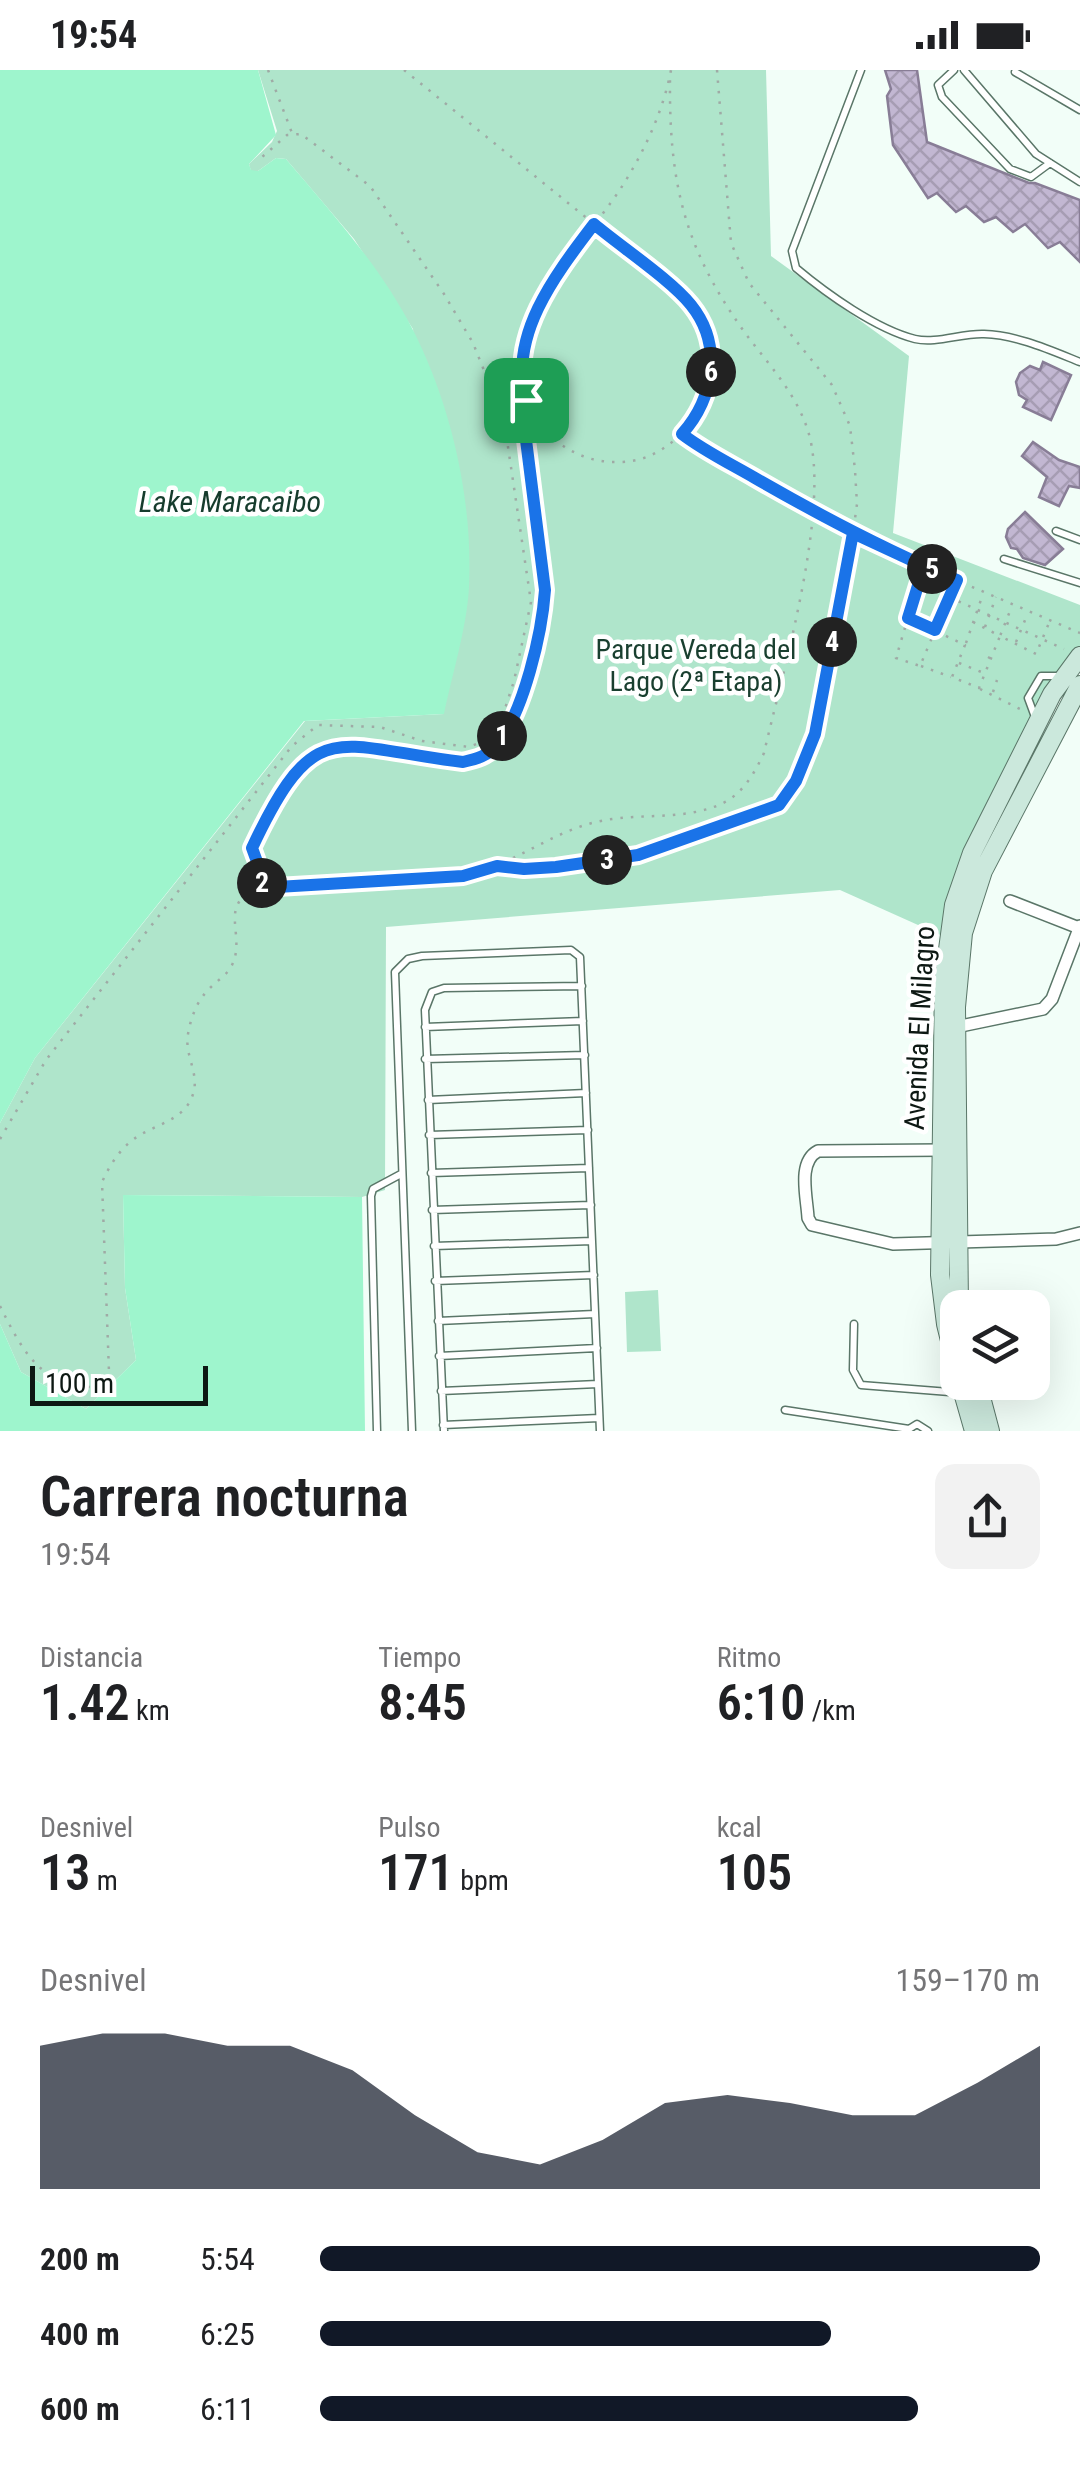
<!DOCTYPE html>
<html lang="es">
<meta charset="utf-8">
<style>
:root{--surface:#fff;--page:#f2f2f2;--text:#202124;--muted:#757577;--accent:#111827}
body{margin:0;font-family:"Roboto Condensed",sans-serif;background:var(--page);color:var(--text);height:100vh;display:flex;flex-direction:column;font-size:38px;white-space:nowrap}
*{box-sizing:border-box;margin:0}
p{font-size:32px;color:var(--muted)}
.icon{flex:none;width:55px;height:55px;fill:none;stroke:currentColor;stroke-width:2;stroke-linecap:round;stroke-linejoin:round}
.map{position:relative;height:1361px;overflow:hidden}
.drawer{display:flex;flex-direction:column;background:var(--surface);flex:1}
.drawer>*{flex:none}
.fabs{position:absolute;left:940px;top:1220px;display:grid;gap:20px}
.fabs a{display:grid;place-items:center;width:110px;height:110px;border-radius:20px;background:var(--surface);box-shadow:0 10px 40px #0002;font-size:50px}
.scale{position:absolute;left:30px;bottom:25px;width:178px;box-sizing:border-box;padding-left:10px;border:5px solid #0d1813;border-top:0;font-size:28px;line-height:35px;white-space:nowrap;color:#0d1813;-webkit-text-stroke:8px #fff;paint-order:stroke}
.pin{position:absolute;display:grid;place-items:center;width:85px;height:85px;color:#fff;margin:-42px;border-radius:20px;box-shadow:0 5px 15px #0006}
.km{position:absolute;width:50px;height:50px;margin:-25px;border-radius:50%;background:#222;color:#fff;font-size:28px;line-height:50px;text-align:center}
.round{display:grid;place-items:center;flex:none;width:105px;height:105px;border-radius:20px;background:var(--page)}
.head{display:flex;align-items:center;justify-content:space-between;height:170px;padding:0 40px}
h1{font-size:55px;font-weight:600;line-height:75px}
.figures{display:grid;grid-template-columns:repeat(3,1fr);gap:15px;height:170px;padding:10px 40px}
.figures div{display:grid;align-content:center}
.figures b{font-size:50px;font-weight:600}
.figures small{font-size:28px;font-weight:400}
.figures p{font-size:28px}
.chart{height:280px;padding:20px 40px}
.chart p{display:flex;justify-content:space-between}
.chart svg{width:100%;height:180px;margin-top:10px;fill:var(--accent);opacity:.7}
ul{padding:0 40px;list-style:none;font-size:32px}
li{display:grid;grid-template-columns:160px 120px 1fr;align-items:center;height:75px}
li i{height:25px;border-radius:12px;background:var(--accent)}
.status{display:flex;justify-content:space-between;align-items:center;height:70px;padding:0 50px;background:var(--surface);direction:ltr}
.status svg{height:28px;fill:currentColor}
.map>svg:first-child{display:block}
.green{fill:#afe5cb}
.water{fill:#9ef5cd}
.building{fill:url(#building-cross-hatch);stroke:#887d96;stroke-width:2.5}
.lines{fill:none;stroke-linecap:round;stroke-linejoin:round}
.service-casing{stroke:#5a7668;stroke-width:9}
.minor-casing{stroke:#5a7668;stroke-width:14}
.secondary-casing{stroke:#5a7668;stroke-width:20}
.path{stroke:#9faaa5;stroke-width:2.5;stroke-dasharray:2.5 8;stroke-linecap:butt}
.service{stroke:#fff;stroke-width:6}
.minor{stroke:#fff;stroke-width:11}
.secondary{stroke:#cbe8dc;stroke-width:18}
.route-casing{stroke:#fff;stroke-width:20}
.route{stroke:#1a73e8;stroke-width:12}
.labels{text-anchor:middle;stroke-width:9;stroke-linejoin:round;paint-order:stroke}
.park-label{font-size:28px;fill:#193f2f;stroke:#fff}
.street-label{font-size:28px;fill:#0d1813;stroke:#fff}
.water-label{font-size:30px;font-style:italic;fill:#163c2d;stroke:#fff}
</style>
<div class="status"><b>19:54</b><svg viewBox="0 0 49 12"><path d="M0 12V9h3v3zM5 12V6h3v6zM10 12V3h3v9zM15 12V0h3v12zM26 1h20v11H26zM47 4h2v5h-2z"/></svg></div>
<div class="map">
<svg width="1080" height="1361" viewBox="0 0 1080 1361">
<defs>
<pattern id="building-cross-hatch" width="8" height="8" patternUnits="userSpaceOnUse" patternTransform="scale(2.5)"><rect width="8" height="8" fill="#c2b7d2"/><path d="M0 0l8 8M0 8l8-8" fill="none" stroke="#a69db3"/></pattern>
</defs>
<rect width="100%" height="100%" fill="#f2fef8"/>
<!-- green -->
<path class="green" d="M258 0H766L771 186 909 286 893 463 1080 535V579L1002 725 947 868 840 820 386 857 385 1120 362 1127 123 1125 125 1218 136 1290 86 1339 21 1302 0 1254V1053L35 988 305 651 444 644 413 259 354 169 286 89 276 88 258 101H251L249 94 272 72 277 61Z
M658 1220 661 1281 627 1282 625 1222Z"/>
<!-- water -->
<path class="water" d="M0 0H258L276 65 249 94 251 100 258 101 276 88 286 89C331 142 381 197 413 260 452 337 473 431 469 517 467 557 452 605 444 644L304 651 35 988 0 1053Z
M123 1125 362 1127 365 1361H0V1254L21 1302 86 1339 136 1290 125 1218Z"/>
<!-- building -->
<path class="building" d="M885 0H917L927 72 1029 113H1035L1080 130V192L1060 172 1048 178 1025 154 1013 162 996 147 984 152 966 136 956 142 937 123 928 128 893 75 887 26 891 19Z
M1043 292 1071 305 1051 350 1023 337 1027 330 1019 325 1016 312 1020 303 1030 296 1040 300Z
M1033 372 1059 390 1080 397V418L1069 416 1059 436 1039 427 1047 407 1022 386Z
M1025 442 1063 479 1045 495 1023 488 1017 479 1011 478 1006 467 1008 459Z"/>
<g class="lines">
<!-- service casing -->
<g class="service-casing">
<path id="service" d="M861 0 792 181 796 198C827 224 876 259 915 269 936 274 962 263 984 264 1017 265 1050 280 1080 292
M954 0 938 15 942 27 1010 99 1031 107 1050 93
M964 0 1036 84 1080 112
M1015 2 1080 40
M1056 461 1080 470
M1004 489 1080 513
M1035 647 1028 628 1041 606H1059
M425 957 583 951
M425 989 585 985
M428 1030 586 1023
M429 1065 588 1060
M431 1103 589 1098
M432 1140 591 1135
M434 1176 592 1171
M435 1211 594 1205
M438 1251 595 1244
M854 1254 853 1300 861 1315 962 1323
M439 1286 597 1278
M441 1321 598 1314
M785 1340 909 1359
M443 1355 599 1348
M909 1359 917 1354 928 1361
M377 1361 371 1126 373 1119 401 1104
M412 1361 395 902 408 889 422 886 571 880 580 887 600 1361
M444 1361 425 940 432 922 444 918 582 916"/>
</g>
<!-- minor casing -->
<g class="minor-casing">
<path id="minor" d="M1010 831 1079 858
M956 957 1043 939 1052 929 1080 856
M942 1080 818 1081C797 1092 807 1127 808 1148L812 1155 893 1174 1056 1169 1080 1163"/>
</g>
<!-- secondary casing -->
<g class="secondary-casing">
<path id="secondary" d="M959 1238 956 937 963 863 983 801 1080 615
M958 1303 946 1254 940 1205 944 909 954 835 972 783 1052 624 1080 586
M960 1312 974 1361
M977 1312 990 1361"/>
</g>
<!-- path -->
<path class="path" d="M268 0 292 63
M404 0C471 54 537 108 604 162 629 183 672 211 691 235 718 268 719 322 691 354 672 375 649 392 620 392 593 393 572 384 551 367 466 293 579 182 621 118 644 82 663 42 671 0
M501 338 526 330
M684 366 874 475 1080 563
M923 497 896 588 920 596 956 511
M949 527 1064 579
M908 548 965 575 952 607 979 618 1000 566 1036 584 1049 553
M973 552 1000 566 1012 536
M985 557 996 527
M1016 572 1028 543
M966 573 983 524
M988 587 993 590
M959 593 984 603
M921 596 951 607
M980 619 1024 641
M993 622 997 610
M501 797H556L638 785 768 740 779 735 796 711 815 664 853 463 857 434 855 400 850 356 832 315 749 213 731 173 717 0
M261 817 263 808 252 787V777C317 642 334 677 463 692 476 689 488 686 497 675 524 642 542 563 545 521L526 370 530 360 538 357
M0 1069 46 990 292 676 318 655 380 657 422 671 469 677 484 671 502 648 514 611 531 532 504 350 473 273 444 224 370 116 301 64 287 65 261 88
M0 1236C22 1280 41 1318 96 1317L109 1302 102 1112C110 1095 119 1080 134 1069 154 1054 185 1051 193 1024 200 1004 184 985 188 964 191 947 197 930 211 917 218 910 227 905 232 895 247 865 215 831 261 819L463 806C514 796 555 758 606 750 644 743 691 751 727 731 745 720 755 702 764 683 782 604 832 437 808 361 796 322 766 292 743 260 683 176 669 110 670 9"/>
<!-- service -->
<use href="#service" class="service"/>
<!-- minor -->
<use href="#minor" class="minor"/>
<!-- secondary -->
<use href="#secondary" class="secondary"/>
</g>
<g class="lines">
<!-- route casing -->
<g class="route-casing">
<path id="route" d="M526 330 539 356 530 360 526 370 545 520C542 563 524 641 497 675 488 686 476 689 463 692 335 677 316 642 252 778L263 808 260 818 463 806 497 796 524 799 556 797 638 785 779 735 796 711 815 664 853 463 924 496 908 548 935 560 957 510C887 481 821 446 755 408 731 394 704 381 682 364 714 328 723 275 691 235 671 210 620 176 594 154 556 204 508 265 526 330"/>
</g>
<!-- route -->
<use href="#route" class="route"/>
</g>
<g class="labels">
<!-- park labels -->
<g class="park-label">
<text x="696" y="589">Parque Vereda del<tspan x="696" dy="32">Lago (2ª Etapa)</tspan></text>
</g>
<!-- street labels -->
<g class="street-label">
<text transform="translate(919 958) rotate(-87)" y="10">Avenida El Milagro</text>
</g>
<!-- water labels -->
<g class="water-label">
<text x="230" y="442">Lake Maracaibo</text>
</g>
</g>
</svg>
<div class="fabs">
<a><svg class="icon" aria-label="layers" viewBox="0 0 24 24"><path d="M12 4l9 5-9 5-9-5zM3 14l9 5 9-5"/></svg></a>
</div>
<div class="scale">100 m</div>
<div class="pin" style="left:526px;top:330px;background:#1e9e55"><svg class="icon" aria-label="arrive" viewBox="0 0 24 24"><path d="M6 21V4h12l-3 4 3 4H6"/></svg></div>
<b class="km" style="left:502px;top:666px">1</b>
<b class="km" style="left:262px;top:813px">2</b>
<b class="km" style="left:607px;top:790px">3</b>
<b class="km" style="left:832px;top:572px">4</b>
<b class="km" style="left:932px;top:499px">5</b>
<b class="km" style="left:711px;top:302px">6</b>
</div>
<section class="drawer">
<div class="head"><div><h1>Carrera nocturna</h1><p>19:54</p></div><a class="round"><svg class="icon" aria-label="share" viewBox="0 0 24 24"><path d="M12 15V3M7 8l5-5 5 5M5 13v7h14v-7"/></svg></a></div>
<div class="figures">
<div><p>Distancia</p><b>1.42<small> km</small></b></div>
<div><p>Tiempo</p><b>8:45</b></div>
<div><p>Ritmo</p><b>6:10<small> /km</small></b></div>
</div>
<div class="figures">
<div><p>Desnivel</p><b>13<small> m</small></b></div>
<div><p>Pulso</p><b>171<small> bpm</small></b></div>
<div><p>kcal</p><b>105</b></div>
</div>
<div class="chart"><p><span>Desnivel</span>159–170 m</p>
<svg viewBox="0 0 160 44" preserveAspectRatio="none"><path d="M0 44V9L10 6L20 6L30 9L40 9L50 15L60 26L70 35L80 38L90 32L100 23L110 21L120 23L130 26L140 26L150 18L160 9V44z"/></svg>
</div>
<ul>
<li><b>200 m</b>5:54<i style="width:100%"></i></li>
<li><b>400 m</b>6:25<i style="width:71%"></i></li>
<li><b>600 m</b>6:11<i style="width:83%"></i></li>
</ul>
</section>
